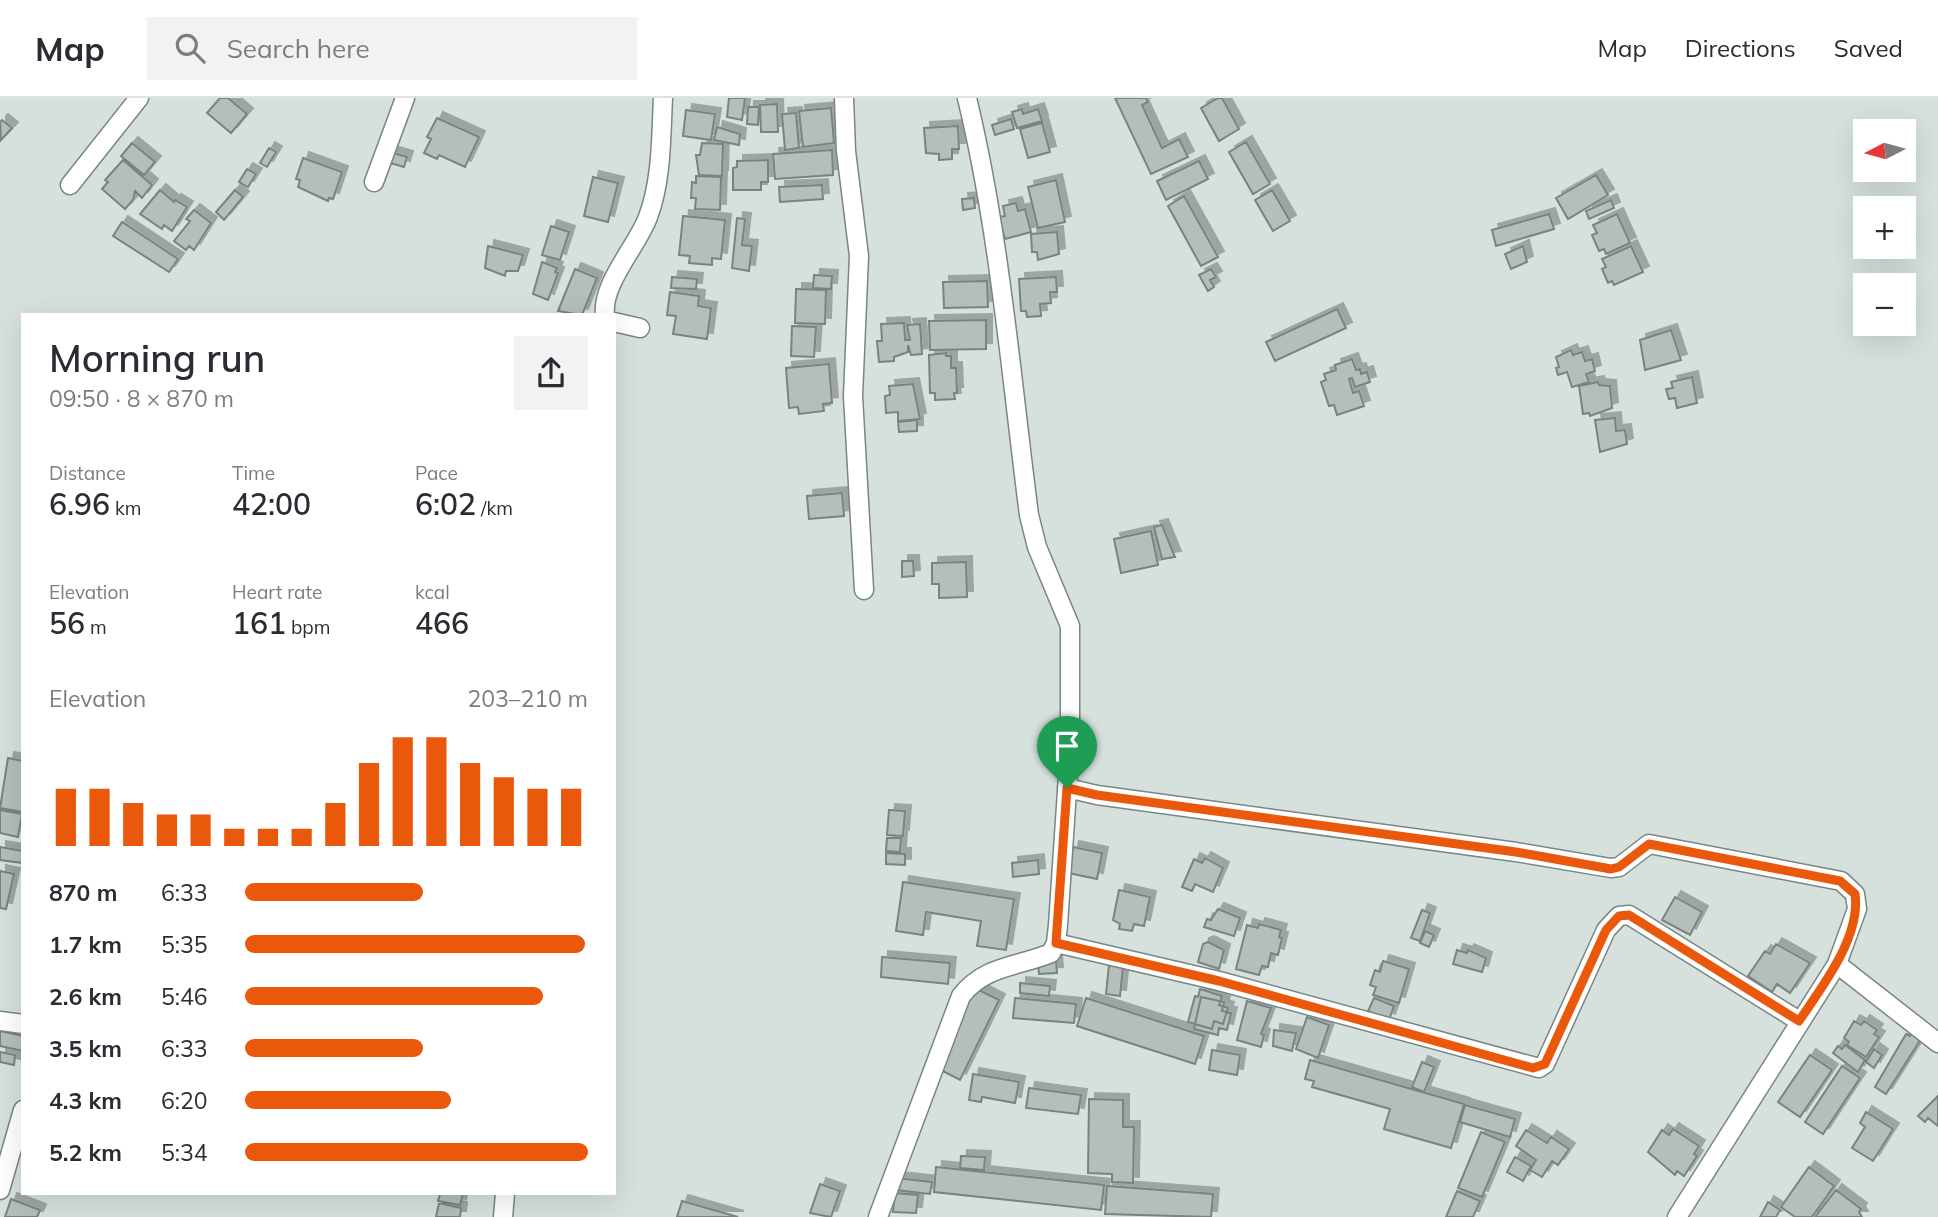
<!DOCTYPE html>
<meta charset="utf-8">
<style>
:root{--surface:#fff;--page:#f2f2f3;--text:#2b2b33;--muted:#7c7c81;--line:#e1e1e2;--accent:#ea580c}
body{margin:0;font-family:Mulish,sans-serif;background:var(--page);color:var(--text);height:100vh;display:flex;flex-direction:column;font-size:26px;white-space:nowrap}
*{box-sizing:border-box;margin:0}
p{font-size:23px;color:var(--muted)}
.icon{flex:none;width:38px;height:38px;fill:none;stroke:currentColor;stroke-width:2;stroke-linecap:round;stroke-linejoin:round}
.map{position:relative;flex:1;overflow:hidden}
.sheet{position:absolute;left:21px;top:215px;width:595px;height:882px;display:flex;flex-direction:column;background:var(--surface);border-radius:0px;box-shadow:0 7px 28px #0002}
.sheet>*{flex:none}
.needle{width:46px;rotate:264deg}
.fabs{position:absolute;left:1853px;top:21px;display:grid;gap:14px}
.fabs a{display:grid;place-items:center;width:63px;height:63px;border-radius:0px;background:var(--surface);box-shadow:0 7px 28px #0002;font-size:35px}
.pin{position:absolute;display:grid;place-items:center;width:60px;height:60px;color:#fff;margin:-72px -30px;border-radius:50% 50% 50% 0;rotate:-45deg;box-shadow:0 0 7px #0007}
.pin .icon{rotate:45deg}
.round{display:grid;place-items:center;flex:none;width:74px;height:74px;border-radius:0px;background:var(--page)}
.head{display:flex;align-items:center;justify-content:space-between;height:119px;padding:0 28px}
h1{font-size:38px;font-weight:600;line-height:52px}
.stats{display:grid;grid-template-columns:repeat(3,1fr);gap:10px;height:119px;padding:7px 28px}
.stats div{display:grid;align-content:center}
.stats b{font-size:30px;font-weight:600}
.stats small{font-size:19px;font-weight:400}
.stats p{font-size:19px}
.chart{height:196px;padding:14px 28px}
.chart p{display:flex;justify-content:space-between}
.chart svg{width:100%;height:126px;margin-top:7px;stroke:var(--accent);stroke-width:6}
ul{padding:0 28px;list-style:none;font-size:23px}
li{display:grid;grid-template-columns:112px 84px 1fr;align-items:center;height:52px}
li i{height:18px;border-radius:9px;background:var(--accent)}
header{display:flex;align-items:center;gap:42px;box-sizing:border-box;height:98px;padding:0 35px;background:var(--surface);border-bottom:2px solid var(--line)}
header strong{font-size:33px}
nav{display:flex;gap:38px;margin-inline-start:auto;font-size:24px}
.search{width:490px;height:63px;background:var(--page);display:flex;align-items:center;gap:18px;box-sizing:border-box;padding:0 24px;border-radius:0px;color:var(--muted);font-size:26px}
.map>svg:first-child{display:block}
.building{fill:#b4bfbb;stroke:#79837f;stroke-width:2;filter:url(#shadow)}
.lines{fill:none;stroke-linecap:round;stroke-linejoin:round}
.minor-casing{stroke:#7b8581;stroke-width:21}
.minor{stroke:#fff;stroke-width:18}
.route-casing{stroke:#fff;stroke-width:14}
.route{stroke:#ea580c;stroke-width:9}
</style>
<header>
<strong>Map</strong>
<div class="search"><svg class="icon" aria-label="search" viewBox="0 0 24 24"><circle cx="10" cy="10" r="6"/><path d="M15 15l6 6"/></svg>Search here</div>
<nav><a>Map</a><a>Directions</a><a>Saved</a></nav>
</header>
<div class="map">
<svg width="1938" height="1119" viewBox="0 0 1938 1119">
<defs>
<filter id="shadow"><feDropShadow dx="6" dy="-6" stdDeviation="0" flood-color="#0004"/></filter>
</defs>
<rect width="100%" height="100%" fill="#d6e1dd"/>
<!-- building -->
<path class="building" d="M220 0H228L247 16 231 35 207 15Z
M729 0H745L742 22 727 19Z
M1115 0H1146L1148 4 1142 7 1162 50 1179 41 1188 59 1151 76Z
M1218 0H1222L1239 31 1219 43 1201 10Z
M777 6 778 34H761L760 7Z
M748 9H759L758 27 747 26Z
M831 10 834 45 803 49 799 13Z
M1022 11 1023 16 1038 11 1042 23 1017 30 1012 14Z
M686 12 715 16 711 42 683 38Z
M796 15 799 50 785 52 782 16Z
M437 20 479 39 465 69 439 57 437 61 424 55 431 41 427 39Z
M1011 21 1014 31 995 37 992 27Z
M2 22 12 30 1 42 0 24Z
M1042 25 1050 54 1028 60 1020 31Z
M958 28 959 51H952V61L939 62V56L926 55 924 30Z
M717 29 740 36 739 47 714 42Z
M1246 44 1270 86 1253 96 1229 54Z
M132 45 155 64 144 77 121 58Z
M702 45 723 46 722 78 699 77 696 57H700Z
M269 50 276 54 267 69 260 65Z
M832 52 833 77 775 81 773 56Z
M390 54 407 59 404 69 387 64Z
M303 60 342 74 333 101 329 100 328 103 298 89 300 82 296 81Z
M123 62 152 87 142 100 135 93 133 102 125 111 102 91 108 84 105 82Z
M768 62V84H761V92H733V70L737 69V63Z
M1199 63 1208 81 1166 102 1157 83Z
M247 71 256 76 248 89 239 84Z
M1596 77 1608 97 1568 121 1556 100Z
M696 78 721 79 720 112 695 111 696 100H691L692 84 696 85Z
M593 79 618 85 608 124 584 118Z
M1056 82 1065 124 1038 130 1028 89Z
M822 87 823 101 780 104 779 89Z
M160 92 174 104 175 102 187 109 172 133 164 127 162 131 140 116Z
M235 92 243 99 224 122 216 114Z
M1272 92 1290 123 1273 133 1255 102Z
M1184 98 1218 159 1201 168 1168 108Z
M974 100 975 110 963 112 962 101Z
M1611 102 1614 110 1589 121 1586 113Z
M1016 105 1018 113 1025 111 1031 134 1005 141 999 119 1005 118 1003 108Z
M194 112 211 125 194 152 189 148 186 152 174 143 190 123 186 121Z
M1549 116 1554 131 1496 148 1492 132Z
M1617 116 1630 145 1606 156 1604 151 1599 153 1592 137 1597 135 1593 127Z
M683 118 725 122 721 161 712 160V167L689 165 690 158 679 157Z
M737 120 745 121 742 147 752 148 749 173 732 170Z
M122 124 178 161 169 174 113 138Z
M551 128 569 134 560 162 542 157Z
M1057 134 1059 156 1038 162 1037 154H1032L1031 136Z
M488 148 523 157 518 173H506L505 178 485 170Z
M1523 148 1527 164 1511 171 1505 156Z
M1631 148 1643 174 1614 187 1612 183 1608 185 1602 171 1606 169 1602 161Z
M542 164 557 170 555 174 558 175 548 202 533 196Z
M575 171 597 180 582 217 558 213Z
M1211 171 1216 179 1210 182 1214 189 1208 193 1199 177Z
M814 177 832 178 831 191 813 190Z
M672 179 697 181 696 191 671 190Z
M1056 179 1057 194H1050L1051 205 1040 206 1041 218 1027 219 1026 213H1021L1019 181Z
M987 183 988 209 944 210 943 184Z
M796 191 826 192 825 226 795 225Z
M670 194 699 198 698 208 711 210 707 241 673 236 676 218 667 217Z
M1337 211 1346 230 1275 263 1266 244Z
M986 222V251L930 252 929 223Z
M904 225 905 242H910L907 227 920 226 922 256 911 257 908 247V254L894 259V263L879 264 877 243H882L881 226Z
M792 228 816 229 814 259 791 258Z
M1671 232 1681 262 1645 272 1640 242Z
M1571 252 1573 257 1582 254 1585 263 1592 261 1595 273 1586 276 1589 284 1572 289 1567 274 1558 277 1556 270 1559 269 1556 259Z
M946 255V258H951V270H956L957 295H954L955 301 935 302V295H930L929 257Z
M1352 261 1356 272 1360 271 1361 276 1367 274 1370 284 1355 289 1352 280 1349 281 1353 295 1359 293 1364 308 1337 317 1334 307 1329 308 1321 284 1326 282 1324 276 1336 272 1335 267Z
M829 266 832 305 823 306 824 313 799 316 798 309 789 310 786 270Z
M1692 279 1697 305 1677 310 1675 300 1669 301 1666 291 1673 290 1671 284Z
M1598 284 1599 287 1610 288 1612 310 1590 318 1589 315 1583 316 1579 288Z
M913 286 920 321 898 323V314L886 315 885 298 890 297 889 288Z
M1615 320 1616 333 1625 332 1627 346 1600 354 1595 322Z
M917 322V333L899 334 898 324Z
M842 395 844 418 809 421 807 398Z
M1162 427 1175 459 1162 461 1154 429Z
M1151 433 1158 467 1121 475 1114 441Z
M902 463H913L914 478 902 479Z
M966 464 967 499 939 500V486H932V465Z
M8 660 23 663V714L0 710Z
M0 712 22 716 18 739 0 735Z
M889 712 905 713 903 738 887 737Z
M887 740H901L900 754 886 753Z
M0 749 23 753V765L0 762Z
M1073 749 1102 755 1097 781 1068 775Z
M886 755 905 756V767L886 766Z
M1205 760 1223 770 1213 794 1195 786 1192 793 1182 789 1194 761 1202 765Z
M1038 762 1039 776 1013 779 1012 765Z
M0 773 14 776 6 811 0 810Z
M903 784 1014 801 1006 852 977 848 981 823 926 814 923 837 896 833Z
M1119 792 1150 799 1144 828 1134 826 1132 833 1119 831 1120 826 1113 822Z
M1675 799 1702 814 1690 837 1662 822Z
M1218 811 1240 820 1234 838 1204 829 1207 821 1211 822Z
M1422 812 1430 815 1420 843 1411 840Z
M1259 826 1281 832 1279 839 1282 840 1278 857 1271 855 1268 869 1262 868 1259 877 1236 871 1247 827 1258 830Z
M1425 833 1434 837 1429 849 1420 845Z
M1208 844 1224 852 1219 871 1198 864 1203 846Z
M1776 846 1810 865 1790 895 1777 886 1772 894 1748 878 1765 853 1770 856Z
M1457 852 1467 855 1468 852 1486 860 1482 874 1453 866Z
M882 859 950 865 948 886 881 879Z
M1056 863 1057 875 1039 876 1038 864Z
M1383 863 1409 871 1399 905 1373 897 1376 889 1370 887 1375 872 1380 874Z
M1109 867 1123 869 1120 898 1106 896Z
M1020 885 1050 888 1049 898 1020 895Z
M975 890 999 902 960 982 937 970Z
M1200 891 1222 898 1219 907 1228 910 1223 926 1214 923 1212 931 1188 924 1195 898 1198 899Z
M1201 899 1224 904 1222 913 1231 915 1227 932 1219 930 1218 937 1194 931Z
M1015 900 1076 906 1074 925 1013 920Z
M1086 900 1204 938 1195 966 1077 928Z
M1374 900 1394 908 1389 922 1368 913Z
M1247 903 1271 910 1261 936 1264 937 1261 949 1237 942Z
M1307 919 1329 927 1318 960 1296 951Z
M1854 923 1861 927 1864 923 1877 932 1874 936 1879 939 1866 959 1847 947 1849 944 1844 940Z
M1914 931 1922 936 1919 944 1886 996 1875 989 1906 936 1910 938Z
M1274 932 1296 935 1292 953 1273 948Z
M0 933 23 938V953L0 948Z
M1845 947 1865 962 1858 974 1833 955 1838 948 1842 951Z
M1874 951 1882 957 1874 970 1866 964Z
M1212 952 1240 957 1237 977 1209 972Z
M0 954 15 957 14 967 0 964Z
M1810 957 1832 972 1800 1019 1778 1004Z
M1310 962 1464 1006 1451 1050 1384 1031 1390 1011 1312 989 1314 983 1305 981Z
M1422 964 1434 969 1424 994 1412 989Z
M1842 968 1860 980 1823 1036 1805 1024Z
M973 976 1019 984 1015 1005 982 999 981 1004 969 1002Z
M1029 990 1081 997 1078 1016 1026 1010Z
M1938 998V1028L1928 1020 1925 1024 1918 1018Z
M1089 1001 1123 1002V1029H1134L1133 1085 1112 1084V1076L1088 1075Z
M1465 1007 1515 1021 1510 1039 1460 1024Z
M1866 1014 1893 1031 1873 1063 1852 1050 1865 1029 1860 1025Z
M1673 1031 1699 1048 1694 1056 1697 1058 1684 1078 1677 1073 1675 1077 1648 1054 1662 1032 1669 1037Z
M1526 1032 1547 1045 1551 1039 1569 1051 1558 1067 1552 1063 1542 1079 1530 1072 1536 1062 1516 1048Z
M1481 1034 1505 1044 1482 1099 1458 1090Z
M961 1058 985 1059 984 1072 960 1070Z
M1515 1059 1531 1068 1523 1083 1507 1074Z
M936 1069 1104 1087 1101 1112 934 1094Z
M1809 1069 1834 1088 1812 1119H1795L1781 1109Z
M896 1080 932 1084 930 1096 895 1092Z
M820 1086 840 1093 831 1119 810 1115Z
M1107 1088 1213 1096 1211 1119 1105 1116Z
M1836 1092 1861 1111 1859 1114 1862 1119H1815Z
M1457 1093 1480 1103 1473 1119H1446Z
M895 1095 918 1097 916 1115 893 1114Z
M440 1096H463L460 1107 438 1103Z
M11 1101 40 1112 37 1119H5Z
M682 1103 738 1119H677Z
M1768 1104 1780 1112 1776 1119H1760Z
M439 1105 461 1110 460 1119H436Z"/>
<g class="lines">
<!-- minor casing -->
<g class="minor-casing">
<path id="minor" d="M844 0 846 53 859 158 853 298 864 492
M374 84 405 0
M70 87 139 0
M605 217C601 186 638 147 648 119 662 82 661 38 663 0
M614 224 640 230
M1067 690 1097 697 1516 754 1611 770 1619 769 1649 746 1841 783 1855 796 1857 811 1837 866
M1056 845 1219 883 1539 970 1545 966 1606 832 1619 818 1629 817 1799 923
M0 923 23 926
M0 1092 23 1012
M503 1119 505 1096
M878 1119 961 898C985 867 1018 869 1051 855L1056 845 1058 827 1070 648V528L1037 449 1029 417C1011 278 1000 137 967 0
M1677 1119 1837 866 1938 945"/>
</g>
<!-- minor -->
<use href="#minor" class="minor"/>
</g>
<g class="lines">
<!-- route casing -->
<g class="route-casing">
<path id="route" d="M1067 690 1097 697 1516 754 1611 771 1619 769 1649 746 1840 783 1855 796C1861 839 1822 889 1799 923L1629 817 1619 818 1606 832 1545 966 1533 970 1219 883 1056 845Z"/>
</g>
<!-- route -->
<use href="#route" class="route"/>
</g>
</svg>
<div class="fabs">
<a><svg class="needle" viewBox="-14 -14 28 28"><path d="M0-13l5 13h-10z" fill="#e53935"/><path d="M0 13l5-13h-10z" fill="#7c7c81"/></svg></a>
<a>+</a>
<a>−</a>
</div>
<div class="pin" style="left:1067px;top:690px;background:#1e9e55"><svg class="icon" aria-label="arrive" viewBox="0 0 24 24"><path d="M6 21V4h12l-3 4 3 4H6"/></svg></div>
<section class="sheet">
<div class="head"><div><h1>Morning run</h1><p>09:50 · 8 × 870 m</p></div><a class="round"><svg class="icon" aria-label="share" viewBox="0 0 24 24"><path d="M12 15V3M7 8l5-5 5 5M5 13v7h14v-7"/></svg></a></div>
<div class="stats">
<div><p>Distance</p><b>6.96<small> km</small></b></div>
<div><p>Time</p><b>42:00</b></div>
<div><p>Pace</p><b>6:02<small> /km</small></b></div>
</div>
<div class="stats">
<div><p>Elevation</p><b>56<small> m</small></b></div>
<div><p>Heart rate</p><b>161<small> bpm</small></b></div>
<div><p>kcal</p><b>466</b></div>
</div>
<div class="chart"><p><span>Elevation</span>203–210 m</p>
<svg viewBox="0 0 160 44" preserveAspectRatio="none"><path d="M5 44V24M15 44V24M25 44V29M35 44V33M45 44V33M55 44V38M65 44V38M75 44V38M85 44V29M95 44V15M105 44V6M115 44V6M125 44V15M135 44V20M145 44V24M155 44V24"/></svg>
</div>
<ul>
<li><b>870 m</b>6:33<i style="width:52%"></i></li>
<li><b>1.7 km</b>5:35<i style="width:99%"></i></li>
<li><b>2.6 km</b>5:46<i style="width:87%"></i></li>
<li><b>3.5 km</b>6:33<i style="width:52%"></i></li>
<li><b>4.3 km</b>6:20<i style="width:60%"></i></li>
<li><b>5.2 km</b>5:34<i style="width:100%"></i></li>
</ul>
</section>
</div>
